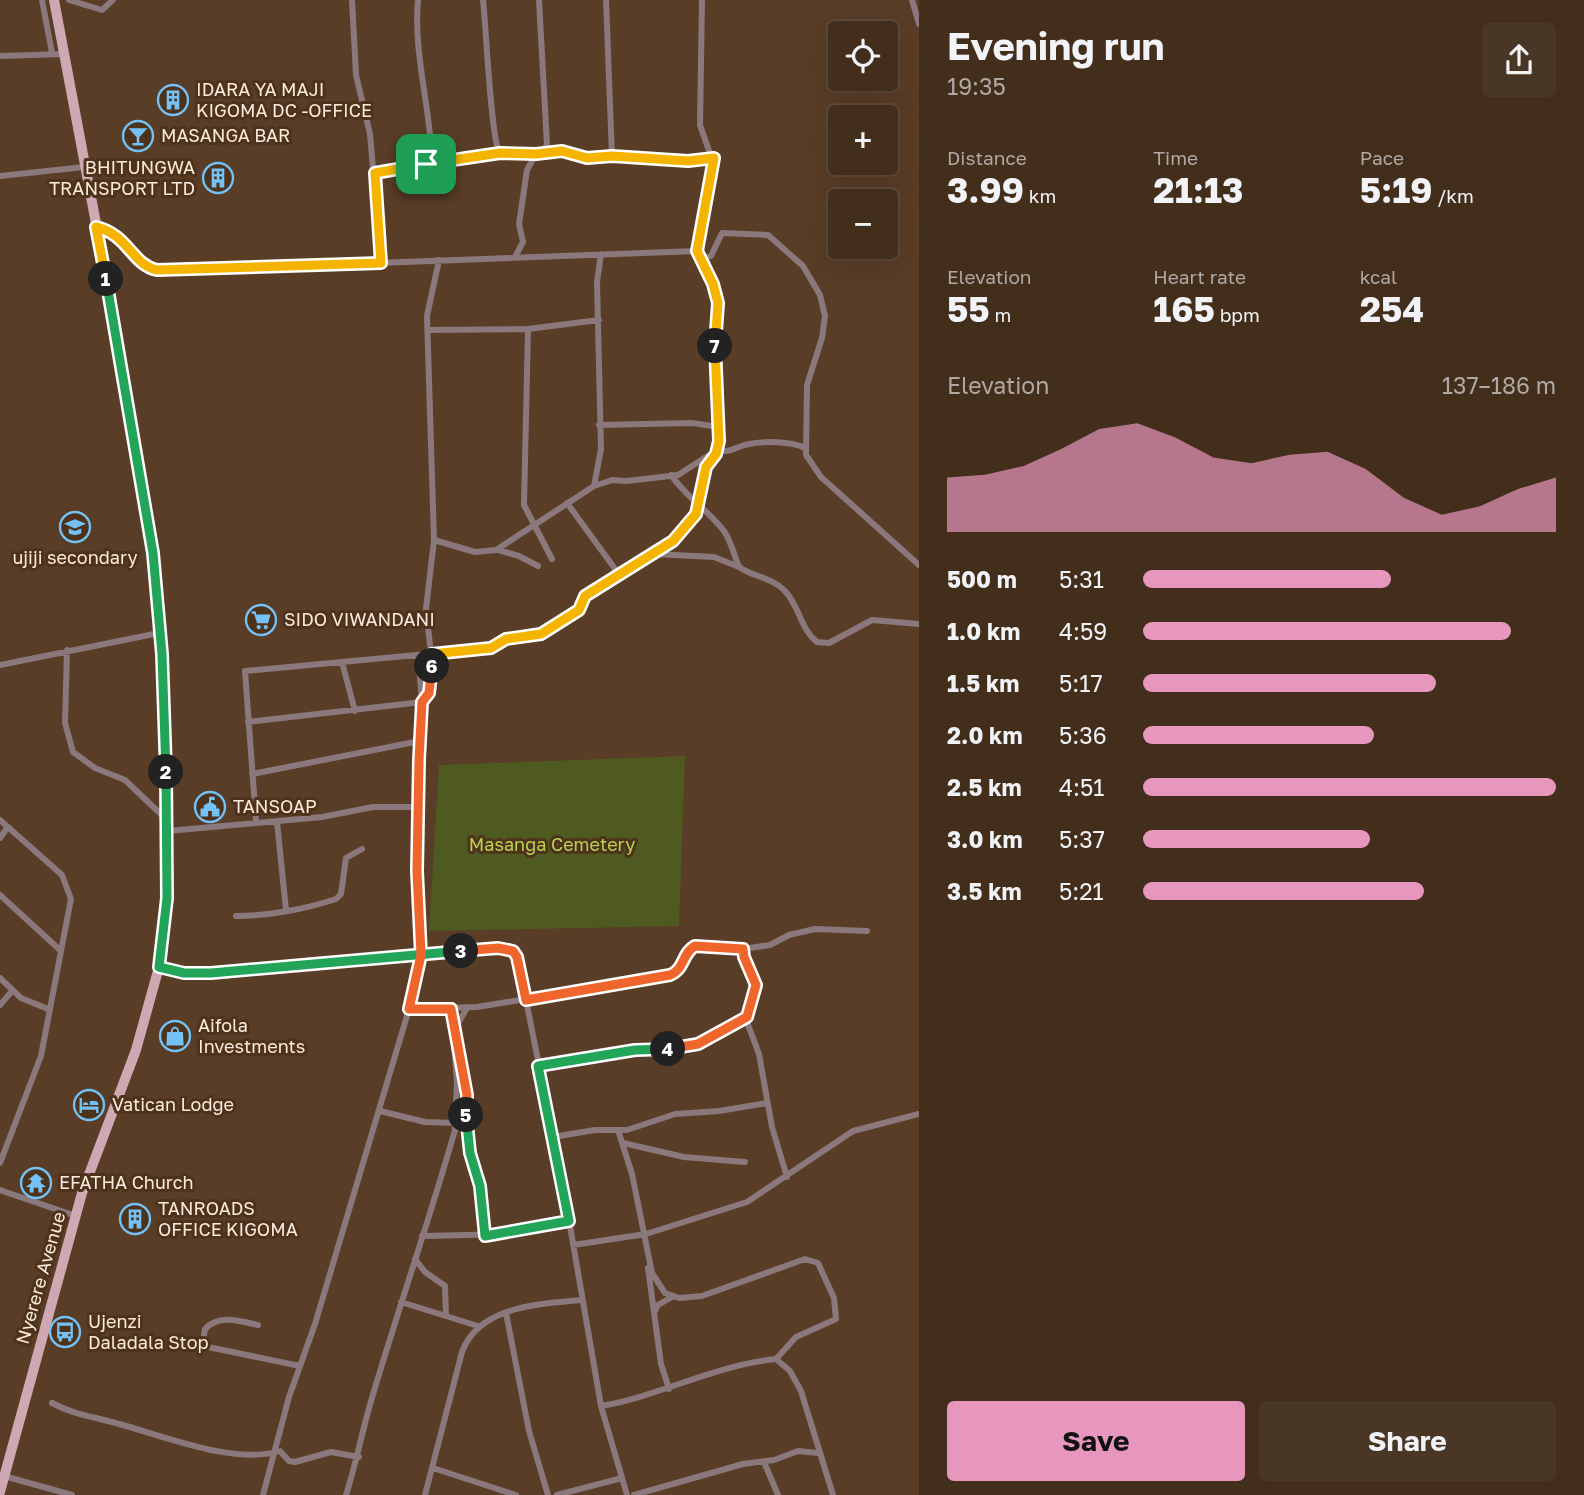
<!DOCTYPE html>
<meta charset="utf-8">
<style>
:root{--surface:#432e1c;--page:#4a3625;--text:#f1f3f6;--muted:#afa8a3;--line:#5b4a3b;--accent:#e797bd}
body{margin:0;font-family:"Golos Text",sans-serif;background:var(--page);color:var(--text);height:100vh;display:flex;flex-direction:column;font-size:26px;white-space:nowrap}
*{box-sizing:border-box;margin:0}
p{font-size:23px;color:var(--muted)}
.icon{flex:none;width:38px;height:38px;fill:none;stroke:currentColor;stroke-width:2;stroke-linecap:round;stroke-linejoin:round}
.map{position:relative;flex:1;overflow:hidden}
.drawer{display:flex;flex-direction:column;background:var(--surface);width:665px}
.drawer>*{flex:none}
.controls{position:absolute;left:828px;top:21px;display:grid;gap:14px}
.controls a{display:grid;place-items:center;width:70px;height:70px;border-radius:7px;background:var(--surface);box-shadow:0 7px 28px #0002,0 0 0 2px var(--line);font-size:35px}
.pin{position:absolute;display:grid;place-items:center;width:60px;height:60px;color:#fff;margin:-30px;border-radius:14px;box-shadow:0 4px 10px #0006}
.km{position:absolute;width:35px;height:35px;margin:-18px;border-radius:50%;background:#222;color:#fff;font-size:19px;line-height:35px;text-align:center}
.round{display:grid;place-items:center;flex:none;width:74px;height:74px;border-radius:7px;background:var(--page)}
.headline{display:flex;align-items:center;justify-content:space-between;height:119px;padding:0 28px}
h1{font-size:38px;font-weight:700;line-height:52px}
.stats{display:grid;grid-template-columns:repeat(3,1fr);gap:10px;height:119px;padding:7px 28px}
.stats div{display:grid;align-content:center}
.stats b{font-size:35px;font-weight:700}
.stats small{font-size:19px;font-weight:400}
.stats p{font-size:19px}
.chart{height:196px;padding:14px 28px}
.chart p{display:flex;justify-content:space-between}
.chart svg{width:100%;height:126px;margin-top:7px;fill:var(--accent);opacity:.7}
.cta{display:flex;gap:14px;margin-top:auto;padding:14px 28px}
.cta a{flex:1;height:80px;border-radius:7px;background:var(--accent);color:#111;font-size:28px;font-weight:700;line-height:80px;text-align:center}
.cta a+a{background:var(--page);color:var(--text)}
ul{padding:0 28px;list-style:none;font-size:23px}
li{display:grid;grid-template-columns:112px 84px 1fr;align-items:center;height:52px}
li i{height:18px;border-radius:9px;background:var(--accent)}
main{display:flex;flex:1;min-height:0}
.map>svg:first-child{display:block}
.green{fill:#4e5a1f}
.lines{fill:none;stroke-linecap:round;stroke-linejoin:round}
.street{stroke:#8a787d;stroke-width:6}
.primary{stroke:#cea9b4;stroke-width:10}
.split-1-casing{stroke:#fff;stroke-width:14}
.split-2-casing{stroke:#fff;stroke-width:14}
.split-3-casing{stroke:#fff;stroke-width:14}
.split-4-casing{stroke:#fff;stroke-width:14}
.split-5-casing{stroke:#fff;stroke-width:14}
.split-6-casing{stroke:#fff;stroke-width:14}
.split-7-casing{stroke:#fff;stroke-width:14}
.split-8-casing{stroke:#fff;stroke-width:14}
.split-1{stroke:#f5b400;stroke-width:9}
.split-2{stroke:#22a559;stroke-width:9}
.split-3{stroke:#22a559;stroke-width:9}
.split-4{stroke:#f0652b;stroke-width:9}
.split-5{stroke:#22a559;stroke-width:9}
.split-6{stroke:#f0652b;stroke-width:9}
.split-7{stroke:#f5b400;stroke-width:9}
.split-8{stroke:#f5b400;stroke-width:9}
.labels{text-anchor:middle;stroke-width:6;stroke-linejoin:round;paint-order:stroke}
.poi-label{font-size:18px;fill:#fceadd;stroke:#4e331c;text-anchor:start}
.park-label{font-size:18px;fill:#b7d250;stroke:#4e331c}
.street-label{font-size:18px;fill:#fceadd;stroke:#4e331c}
</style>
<main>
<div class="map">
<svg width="919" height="1495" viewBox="0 0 919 1495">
<rect width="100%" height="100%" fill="#593d26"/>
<!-- green -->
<path class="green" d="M685 756 679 926 429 931 439 765Z"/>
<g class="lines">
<!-- street -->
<path class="street" d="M42 0 52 53
M69 0 102 10 113 0
M352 0 356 75 370 134 381 263
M418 0C413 54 431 109 432 163
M483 0C486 24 491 144 500 153
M539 0 547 145 542 152
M606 0 612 156
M912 0 919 24
M0 56 65 54
M375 173 478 156 562 151 587 158 612 156 688 161 714 158
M0 176 84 167
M96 227C126 233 134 268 164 271L697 251 704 197 714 165 700 125 702 0
M515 257 523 242 519 224 527 170 536 154
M701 259 711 256 722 233 768 235 803 266 820 295 825 316 822 338 807 385 806 455 821 477 919 565
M528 329 524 505 552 559
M428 330 528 329 599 320
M599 425 692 423 719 427
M671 475C686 497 708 510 724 531 731 541 734 555 739 567 753 577 771 577 784 590 799 604 800 629 817 642L829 643 872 620 919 624
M594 486 612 480 627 481 678 475 717 450 719 441 715 365 718 303 713 284 700 257
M567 503 621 577
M434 540 475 552 496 550 594 486 601 449 597 282 601 254
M498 550 519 556 538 566
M654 554 714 557 739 567
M67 650 65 723 73 752 95 768 125 780 167 820
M342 662 355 711
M0 665 159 633
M248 722 422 702 429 693 432 663 426 609 434 540 427 316 439 260
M252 774 420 741
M0 820 62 875 71 899 41 1056 0 1163
M256 821 245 671 491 648 506 639 541 634 579 610 585 596 621 577 682 534 696 514 706 467 717 450C731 454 736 446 749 444 765 441 791 441 805 448
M277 822 286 910
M168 831 322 817 373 807H419
M0 838 7 828
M0 895 60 950
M236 916C268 916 306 909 336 899L341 894 346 858 362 849
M743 949 744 957 756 985 747 1022 759 1054 772 1127 787 1177
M159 967 201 973 485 949 513 951 526 1000 564 1191 601 1406 627 1495
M0 978 21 998 48 1009
M0 1005 12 991
M409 1009 477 1007 661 977 680 969 687 952 695 946 743 949 770 945 789 935 815 929 867 931
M451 1009 457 1081 455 1123
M452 1027 459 1041 467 1095 465 1121 480 1186 485 1236
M458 1034 457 1025 467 1008
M539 1065 634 1050 679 1048 698 1043 747 1017
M380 1111 425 1122 455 1123V1130L465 1121
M618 1130 632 1174 652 1273 665 1293 679 1298 702 1296 805 1259 818 1263 834 1298 836 1319 796 1337 776 1359
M553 1137 595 1130H627L675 1114 719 1111 767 1103
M623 1143 684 1157 745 1162
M0 1190 76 1216
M422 1236 512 1234 569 1221
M573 1245 646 1234 747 1202 853 1131 919 1114
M415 1259 425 1272 445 1286 446 1316
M648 1268 661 1364 669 1389
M401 1302 478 1326
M655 1311 658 1305 672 1297
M506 1313 529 1431 548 1495
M258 1325C240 1321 219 1314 205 1329L203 1342 208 1347 300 1366
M52 1403C74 1415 96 1417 119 1424 164 1436 234 1465 280 1451L289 1461 295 1462 331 1452 359 1457
M601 1406C660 1396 715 1365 776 1359L790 1371 801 1391 833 1495
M764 1462 778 1495
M433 1468 516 1495
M4 1476 72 1495
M263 1495 289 1397 315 1324 418 979 421 955 417 871 422 702 418 655
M346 1495C357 1461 363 1426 374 1391 400 1304 430 1218 455 1130
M425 1495 462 1352C479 1306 539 1304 582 1300
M557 1495 622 1478
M634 1495 743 1464 774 1460 798 1451 818 1453"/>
<!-- primary -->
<path class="primary" d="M0 1492 82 1193 136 1050 159 967 167 898 168 831 161 654 153 553 117 335 54 0"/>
</g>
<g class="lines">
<!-- split-1 casing -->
<g class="split-1-casing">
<path id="split-1" d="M106 279 96 227C128 234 132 265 157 270L381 263 375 173 426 164"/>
</g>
<!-- split-2 casing -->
<g class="split-2-casing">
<path id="split-2" d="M106 279 153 553 162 654 166 772"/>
</g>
<!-- split-3 casing -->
<g class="split-3-casing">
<path id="split-3" d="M166 772 167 898 159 967 184 973H211L461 951"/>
</g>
<!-- split-4 casing -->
<g class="split-4-casing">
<path id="split-4" d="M461 951 498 948 513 951 517 957 526 1000 670 975C685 969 682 953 695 946L743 949 744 957 756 985 747 1017 698 1044 668 1049"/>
</g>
<!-- split-5 casing -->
<g class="split-5-casing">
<path id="split-5" d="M466 1115 470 1153 480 1186 485 1236 569 1221 538 1066 635 1050 668 1049"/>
</g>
<!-- split-6 casing -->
<g class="split-6-casing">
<path id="split-6" d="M432 666 429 693 422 702 419 760 417 871 421 955 409 1009H451L467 1095 466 1115"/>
</g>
<!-- split-7 casing -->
<g class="split-7-casing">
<path id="split-7" d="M432 666V654L491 648 506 639 541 634 579 610 585 596 673 541 696 514 706 467 716 454 719 441 715 346"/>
</g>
<!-- split-8 casing -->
<g class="split-8-casing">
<path id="split-8" d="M426 164 500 153 536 154 562 151 587 158 612 156 688 161 714 158 697 251 713 284 718 303 715 346"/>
</g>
<!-- split-1 -->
<use href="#split-1" class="split-1"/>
<!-- split-2 -->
<use href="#split-2" class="split-2"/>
<!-- split-3 -->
<use href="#split-3" class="split-3"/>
<!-- split-4 -->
<use href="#split-4" class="split-4"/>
<!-- split-5 -->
<use href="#split-5" class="split-5"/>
<!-- split-6 -->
<use href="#split-6" class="split-6"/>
<!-- split-7 -->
<use href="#split-7" class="split-7"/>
<!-- split-8 -->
<use href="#split-8" class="split-8"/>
</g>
<!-- icons -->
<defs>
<g id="building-ring" transform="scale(1.575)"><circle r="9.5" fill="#4e331c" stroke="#73c1f5" stroke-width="1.5"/><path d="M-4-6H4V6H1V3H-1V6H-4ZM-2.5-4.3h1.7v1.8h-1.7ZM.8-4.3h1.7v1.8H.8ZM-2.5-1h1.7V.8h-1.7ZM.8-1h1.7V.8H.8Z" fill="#73c1f5"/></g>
<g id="bar-ring" transform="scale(1.575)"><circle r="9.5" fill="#4e331c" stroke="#73c1f5" stroke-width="1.5"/><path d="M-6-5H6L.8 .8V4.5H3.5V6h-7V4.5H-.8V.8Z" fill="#73c1f5"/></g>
<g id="school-ring" transform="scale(1.575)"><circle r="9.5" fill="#4e331c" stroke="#73c1f5" stroke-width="1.5"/><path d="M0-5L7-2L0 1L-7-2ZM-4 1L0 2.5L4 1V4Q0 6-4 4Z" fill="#73c1f5"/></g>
<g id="supermarket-ring" transform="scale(1.575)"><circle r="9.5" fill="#4e331c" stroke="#73c1f5" stroke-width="1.5"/><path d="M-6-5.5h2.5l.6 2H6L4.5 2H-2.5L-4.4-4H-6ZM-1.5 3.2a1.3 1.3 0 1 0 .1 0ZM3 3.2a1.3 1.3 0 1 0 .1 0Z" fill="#73c1f5"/></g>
<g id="civic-ring" transform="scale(1.575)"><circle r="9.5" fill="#4e331c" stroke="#73c1f5" stroke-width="1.5"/><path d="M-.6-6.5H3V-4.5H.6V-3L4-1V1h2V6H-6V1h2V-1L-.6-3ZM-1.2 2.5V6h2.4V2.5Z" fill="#73c1f5"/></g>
<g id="shop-ring" transform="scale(1.575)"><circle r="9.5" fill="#4e331c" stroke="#73c1f5" stroke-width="1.5"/><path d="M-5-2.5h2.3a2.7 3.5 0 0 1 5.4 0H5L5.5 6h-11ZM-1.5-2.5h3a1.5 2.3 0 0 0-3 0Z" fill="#73c1f5"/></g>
<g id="hotel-ring" transform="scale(1.575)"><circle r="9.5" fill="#4e331c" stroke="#73c1f5" stroke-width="1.5"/><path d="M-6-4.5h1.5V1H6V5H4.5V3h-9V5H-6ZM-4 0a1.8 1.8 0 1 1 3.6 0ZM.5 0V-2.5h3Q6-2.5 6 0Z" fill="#73c1f5"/></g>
<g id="temple-ring" transform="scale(1.575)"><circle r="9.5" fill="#4e331c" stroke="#73c1f5" stroke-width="1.5"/><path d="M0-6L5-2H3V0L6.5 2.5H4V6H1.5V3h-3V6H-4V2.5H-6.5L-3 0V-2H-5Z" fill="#73c1f5"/></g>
<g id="bus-ring" transform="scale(1.575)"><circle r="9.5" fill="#4e331c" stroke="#73c1f5" stroke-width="1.5"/><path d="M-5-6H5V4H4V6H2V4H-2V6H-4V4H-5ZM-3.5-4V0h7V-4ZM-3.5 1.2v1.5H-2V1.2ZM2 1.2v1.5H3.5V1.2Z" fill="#73c1f5"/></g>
</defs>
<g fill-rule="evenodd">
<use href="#building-ring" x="173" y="100"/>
<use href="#bar-ring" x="138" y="136"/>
<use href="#building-ring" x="218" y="178"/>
<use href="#school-ring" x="75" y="527"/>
<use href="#supermarket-ring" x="261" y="620"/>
<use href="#civic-ring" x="210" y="807"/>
<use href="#shop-ring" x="175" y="1036"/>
<use href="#hotel-ring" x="89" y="1105"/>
<use href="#temple-ring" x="36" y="1183"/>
<use href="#building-ring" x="135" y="1219"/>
<use href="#bus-ring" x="65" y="1332"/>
</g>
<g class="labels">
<!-- poi labels -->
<g class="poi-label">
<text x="196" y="96">IDARA YA MAJI<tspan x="196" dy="21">KIGOMA DC -OFFICE</tspan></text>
<text x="161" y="142">MASANGA BAR</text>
<text x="195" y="174" text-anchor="end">BHITUNGWA<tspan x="195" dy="21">TRANSPORT LTD</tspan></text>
<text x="75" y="564" text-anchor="middle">ujiji secondary</text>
<text x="284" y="626">SIDO VIWANDANI</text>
<text x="233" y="813">TANSOAP</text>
<text x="198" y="1032">Aifola<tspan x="198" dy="21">Investments</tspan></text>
<text x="112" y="1111">Vatican Lodge</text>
<text x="59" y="1189">EFATHA Church</text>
<text x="158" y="1215">TANROADS<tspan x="158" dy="21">OFFICE KIGOMA</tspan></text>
<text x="88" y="1328">Ujenzi<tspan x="88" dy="21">Daladala Stop</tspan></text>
</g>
<!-- park labels -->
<g class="park-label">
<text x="552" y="851">Masanga Cemetery</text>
</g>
<!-- street labels -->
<g class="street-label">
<text transform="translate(41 1278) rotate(-74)" y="6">Nyerere Avenue</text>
</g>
</g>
</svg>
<div class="controls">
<a><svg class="icon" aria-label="locate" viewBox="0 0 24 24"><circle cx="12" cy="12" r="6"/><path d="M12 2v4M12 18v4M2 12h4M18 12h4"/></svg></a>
<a>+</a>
<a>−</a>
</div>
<div class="pin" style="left:426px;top:164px;background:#1e9e55"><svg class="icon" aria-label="arrive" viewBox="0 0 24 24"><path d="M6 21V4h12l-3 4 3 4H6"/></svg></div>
<b class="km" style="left:106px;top:279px">1</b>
<b class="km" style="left:166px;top:772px">2</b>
<b class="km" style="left:461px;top:951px">3</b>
<b class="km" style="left:668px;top:1049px">4</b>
<b class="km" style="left:466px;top:1115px">5</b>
<b class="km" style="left:432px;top:666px">6</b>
<b class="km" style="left:715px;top:346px">7</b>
</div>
<section class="drawer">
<div class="headline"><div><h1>Evening run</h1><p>19:35</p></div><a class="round"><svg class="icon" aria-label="share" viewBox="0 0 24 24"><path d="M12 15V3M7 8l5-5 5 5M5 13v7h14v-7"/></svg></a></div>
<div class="stats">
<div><p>Distance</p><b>3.99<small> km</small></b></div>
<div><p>Time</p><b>21:13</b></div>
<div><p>Pace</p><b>5:19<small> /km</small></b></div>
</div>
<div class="stats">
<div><p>Elevation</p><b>55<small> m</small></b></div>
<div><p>Heart rate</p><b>165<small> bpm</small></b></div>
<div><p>kcal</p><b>254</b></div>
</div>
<div class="chart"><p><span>Elevation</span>137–186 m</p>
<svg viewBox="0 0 160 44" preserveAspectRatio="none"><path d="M0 44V25L10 24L20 21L30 15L40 8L50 6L60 11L70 18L80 20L90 17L100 16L110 22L120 32L130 38L140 35L150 29L160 25V44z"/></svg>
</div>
<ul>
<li><b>500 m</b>5:31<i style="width:60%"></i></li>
<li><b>1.0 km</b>4:59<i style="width:89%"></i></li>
<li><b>1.5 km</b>5:17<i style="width:71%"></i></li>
<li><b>2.0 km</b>5:36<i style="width:56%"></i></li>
<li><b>2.5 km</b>4:51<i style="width:100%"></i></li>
<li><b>3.0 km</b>5:37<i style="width:55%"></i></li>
<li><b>3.5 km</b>5:21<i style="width:68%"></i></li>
</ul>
<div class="cta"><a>Save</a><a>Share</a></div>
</section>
</main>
